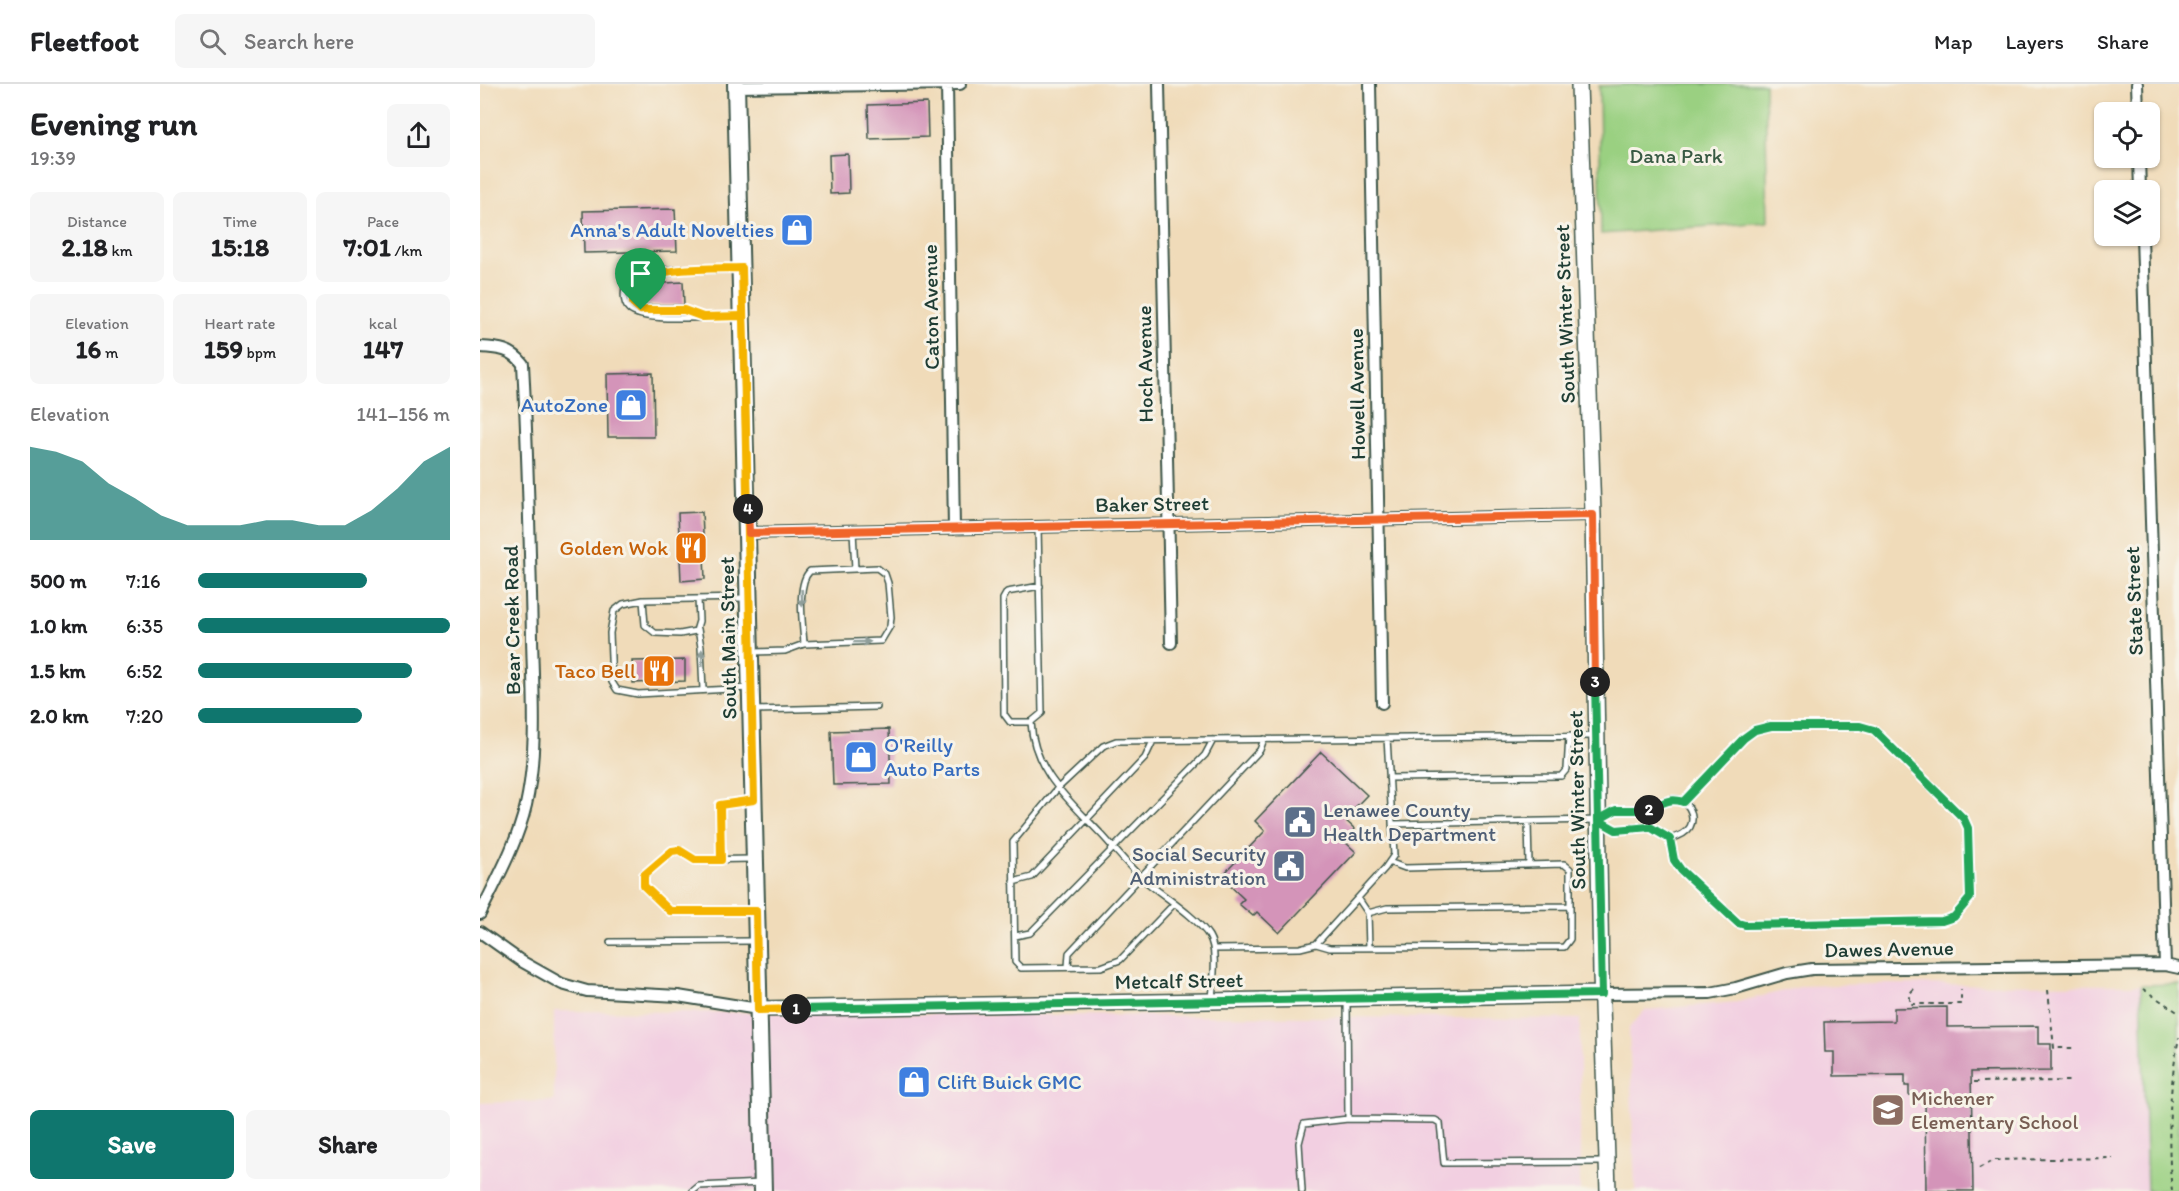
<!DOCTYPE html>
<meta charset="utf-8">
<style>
:root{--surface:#fff;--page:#f6f6f6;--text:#202124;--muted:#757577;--line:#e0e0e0;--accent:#0f766e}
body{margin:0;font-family:Itim,sans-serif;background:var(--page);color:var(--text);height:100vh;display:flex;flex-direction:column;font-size:22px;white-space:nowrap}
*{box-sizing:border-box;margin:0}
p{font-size:20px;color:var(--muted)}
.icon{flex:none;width:33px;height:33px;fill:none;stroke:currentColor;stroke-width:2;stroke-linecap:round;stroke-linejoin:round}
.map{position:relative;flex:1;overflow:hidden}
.drawer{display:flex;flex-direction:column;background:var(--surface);width:480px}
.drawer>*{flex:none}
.buttons{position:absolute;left:1614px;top:18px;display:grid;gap:12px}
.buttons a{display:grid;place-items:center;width:66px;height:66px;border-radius:9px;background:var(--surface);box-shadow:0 2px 4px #0004;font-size:30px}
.pin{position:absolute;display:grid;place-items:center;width:51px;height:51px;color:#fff;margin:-62px -26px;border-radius:50% 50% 50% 0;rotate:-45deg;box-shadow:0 0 6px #0007}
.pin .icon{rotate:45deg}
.km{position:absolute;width:30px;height:30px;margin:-15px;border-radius:50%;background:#222;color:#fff;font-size:16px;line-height:30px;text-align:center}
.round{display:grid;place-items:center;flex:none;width:63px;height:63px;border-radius:9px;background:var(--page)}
.head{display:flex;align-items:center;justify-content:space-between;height:102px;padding:0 30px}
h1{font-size:33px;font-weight:700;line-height:45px}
.metrics{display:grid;grid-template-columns:repeat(3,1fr);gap:9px;height:102px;padding:6px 30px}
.metrics div{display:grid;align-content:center;border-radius:9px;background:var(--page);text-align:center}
.metrics b{font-size:26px;font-weight:700}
.metrics small{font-size:16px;font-weight:400}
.metrics p{font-size:16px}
.chart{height:168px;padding:12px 30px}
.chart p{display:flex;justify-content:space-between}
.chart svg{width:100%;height:108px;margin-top:6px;fill:var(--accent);opacity:.7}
.button{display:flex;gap:12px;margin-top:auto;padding:12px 30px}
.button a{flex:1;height:69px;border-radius:9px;background:var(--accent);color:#fff;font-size:24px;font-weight:700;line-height:69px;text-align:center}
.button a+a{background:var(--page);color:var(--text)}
ul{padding:0 30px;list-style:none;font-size:20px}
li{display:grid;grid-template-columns:96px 72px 1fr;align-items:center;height:45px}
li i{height:15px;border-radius:8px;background:var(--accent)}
header{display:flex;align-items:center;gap:36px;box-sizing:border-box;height:84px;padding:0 30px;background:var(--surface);border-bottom:2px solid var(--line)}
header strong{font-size:28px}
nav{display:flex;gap:33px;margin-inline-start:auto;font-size:21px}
.search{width:420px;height:54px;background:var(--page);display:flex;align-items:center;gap:15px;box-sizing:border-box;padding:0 21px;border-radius:9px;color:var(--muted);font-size:22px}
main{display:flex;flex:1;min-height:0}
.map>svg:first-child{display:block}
.built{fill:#f2cfe1}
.green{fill:#9ad081;stroke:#5c865a;stroke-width:1.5}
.building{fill:#d494b9}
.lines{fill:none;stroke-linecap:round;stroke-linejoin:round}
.lane-casing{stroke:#3e5548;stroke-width:8}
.street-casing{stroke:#3e5548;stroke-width:14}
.secondary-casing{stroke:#3e5548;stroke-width:18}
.primary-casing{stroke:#3e5548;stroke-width:20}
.path{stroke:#3e5548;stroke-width:2;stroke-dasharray:4.5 4.5;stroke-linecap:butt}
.lane{stroke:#fff;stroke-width:5}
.street{stroke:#fff;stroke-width:10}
.secondary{stroke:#fff;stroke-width:15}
.primary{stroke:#fff;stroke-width:16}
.oneway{fill:#8f9e9a}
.split-1-casing{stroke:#fff;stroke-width:12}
.split-2-casing{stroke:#fff;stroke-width:12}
.split-3-casing{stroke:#fff;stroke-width:12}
.split-4-casing{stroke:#fff;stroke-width:12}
.split-5-casing{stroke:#fff;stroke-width:12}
.split-1{stroke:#f5b400;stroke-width:8}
.split-2{stroke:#22a559;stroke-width:8}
.split-3{stroke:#22a559;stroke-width:8}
.split-4{stroke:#f0652b;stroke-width:8}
.split-5{stroke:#f5b400;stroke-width:8}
.labels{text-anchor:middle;stroke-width:6;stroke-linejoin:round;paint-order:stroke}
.park-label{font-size:21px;fill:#385a43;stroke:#f7f3e8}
.shop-label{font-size:21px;fill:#366cbe;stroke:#f7f3e8;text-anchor:end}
.street-label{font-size:21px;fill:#1f3d34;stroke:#f7f3e8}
.food-label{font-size:21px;fill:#c56008;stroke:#f7f3e8;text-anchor:end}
.service-label{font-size:21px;fill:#4e5e75;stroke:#f7f3e8;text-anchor:start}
.education-label{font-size:21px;fill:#785e54;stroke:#f7f3e8;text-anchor:start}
</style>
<header>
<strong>Fleetfoot</strong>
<div class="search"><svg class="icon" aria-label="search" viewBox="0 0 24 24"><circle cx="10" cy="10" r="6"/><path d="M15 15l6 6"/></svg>Search here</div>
<nav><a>Map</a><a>Layers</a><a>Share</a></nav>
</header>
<main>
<section class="drawer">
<div class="head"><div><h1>Evening run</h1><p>19:39</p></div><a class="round"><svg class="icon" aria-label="share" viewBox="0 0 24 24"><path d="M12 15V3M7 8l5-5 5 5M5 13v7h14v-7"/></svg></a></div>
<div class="metrics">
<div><p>Distance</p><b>2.18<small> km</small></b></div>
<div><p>Time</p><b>15:18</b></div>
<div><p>Pace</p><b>7:01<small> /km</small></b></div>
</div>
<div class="metrics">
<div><p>Elevation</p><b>16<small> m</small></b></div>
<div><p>Heart rate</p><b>159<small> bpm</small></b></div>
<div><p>kcal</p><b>147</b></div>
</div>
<div class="chart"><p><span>Elevation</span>141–156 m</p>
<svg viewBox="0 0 160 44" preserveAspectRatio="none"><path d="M0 44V6L10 8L20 12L30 21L40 27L50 34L60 38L70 38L80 38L90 36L100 36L110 38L120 38L130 32L140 23L150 12L160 6V44z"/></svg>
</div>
<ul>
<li><b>500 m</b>7:16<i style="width:67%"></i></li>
<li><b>1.0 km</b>6:35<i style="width:100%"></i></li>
<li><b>1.5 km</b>6:52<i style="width:85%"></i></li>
<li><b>2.0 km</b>7:20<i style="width:65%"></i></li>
</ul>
<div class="button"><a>Save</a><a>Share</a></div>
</section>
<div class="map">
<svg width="1699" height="1107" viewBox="0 0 1699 1107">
<rect width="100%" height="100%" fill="#f7f3e8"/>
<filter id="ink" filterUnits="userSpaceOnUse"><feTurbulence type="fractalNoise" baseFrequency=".0167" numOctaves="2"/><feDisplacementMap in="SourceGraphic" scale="12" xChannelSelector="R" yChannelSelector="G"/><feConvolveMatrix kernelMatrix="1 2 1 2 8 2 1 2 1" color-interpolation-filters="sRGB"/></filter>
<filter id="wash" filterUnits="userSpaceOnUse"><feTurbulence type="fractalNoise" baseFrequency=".008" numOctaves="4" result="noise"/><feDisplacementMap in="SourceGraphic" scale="24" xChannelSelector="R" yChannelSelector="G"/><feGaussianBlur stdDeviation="1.35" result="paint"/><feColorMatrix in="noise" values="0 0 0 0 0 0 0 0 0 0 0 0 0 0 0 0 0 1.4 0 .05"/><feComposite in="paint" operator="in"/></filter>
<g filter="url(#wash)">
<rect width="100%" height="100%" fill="#f0dbb9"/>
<!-- built -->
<path class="built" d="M1395 900 1661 901 1667 1107H1155L1149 944 1165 926 1257 918 1324 902Z
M74 927 1100 935V1107H0V1019L74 1017Z"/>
<!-- green -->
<path class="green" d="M1166 0H1285L1288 138 1121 150 1119 2Z
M1699 900V1107H1667L1661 901Z"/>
<g id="blocks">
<!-- building -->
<path class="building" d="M447 19 448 53 389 55 388 21Z
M368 70 369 109 350 110 349 71Z
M195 125 197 167 104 169 103 127Z
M203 198 204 221H163L158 217 160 208H168V200Z
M173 289 174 353H128L127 290Z
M222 428 225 495 201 497 198 429Z
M205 576V597L153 599 152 577Z
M409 645 411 700 353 701 351 647Z
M841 668 887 711 864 735 875 745 864 757 876 768 799 849 777 828 773 832 759 820 764 815 741 793 785 747 775 737Z
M1467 923V943L1558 942V960H1571V987L1491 988 1493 1107H1446L1445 1011H1429V1002H1425V991L1354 992V968H1345L1344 938 1414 937V924Z"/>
</g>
</g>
<g filter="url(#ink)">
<use href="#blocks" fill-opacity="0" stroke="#3e5548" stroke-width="1.5"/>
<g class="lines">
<!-- lane casing -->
<g class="lane-casing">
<path id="lane" d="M257 185 158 186 146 198C144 206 142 218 149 225 163 240 237 232 259 232
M193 188C170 193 153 192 153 219L161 226H204L219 232
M558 443 562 629 551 638C553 687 590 717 622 751 635 765 648 782 663 795 680 810 717 833 729 852 738 866 733 899 732 916
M373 447 375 485
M265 514 163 516 143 520 134 527 130 549 132 598 137 606 158 610 269 604
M163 516 165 541 175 549 200 550 216 547 219 537 218 515
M218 545 221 563 223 606
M273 568 305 567 324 560 401 557 410 542 411 533 408 499 405 490 397 484 330 487C316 500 323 541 324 560
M274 626 397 623
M551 638H530L524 630 523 515 527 508 560 502
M909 694 1081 692 1087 685 1089 652
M1048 737 1049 781
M912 740 1118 736C1123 733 1129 728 1135 726 1144 723 1157 727 1168 726 1177 725 1184 715 1194 715 1208 715 1216 731 1210 743 1206 750 1197 753 1190 755L1170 743 1136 746 1122 738
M1170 743V726
M1190 755 1194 776 1201 786 1258 839 1265 841 1462 837 1474 833 1490 814 1488 744 1484 735 1394 646 1380 642H1291L1275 646 1264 654 1203 718
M272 775 215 776 199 766 192 767 164 791V803L190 827H275
M241 776 240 721 271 717
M533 798 552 793 665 674 673 657
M878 814 888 829 889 864
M694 820 640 876 621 883 541 884 535 878 533 758 577 705 623 662 636 657 1114 652
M888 829 907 824 1090 822
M535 852 550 849 725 671 733 656
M130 858 275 857
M836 860 850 864 1084 863 1090 855V785L1084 780 925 784 909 778
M734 865 820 864 836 860 905 784 914 771 907 654
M588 883 589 869 780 666 784 655
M867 916 868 1035 955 1036 960 1039 964 1079 1126 1078
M213 1107 219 1102 281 1099
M822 1107 819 1059 824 1040 868 1035"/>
</g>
<!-- street casing -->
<g class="street-casing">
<path id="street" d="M467 0 474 445
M679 0 691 559
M890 0 902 619
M1657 0 1658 28
M256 3 480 0
M1659 74 1660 106
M1662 152 1685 881
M0 263C19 264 32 265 43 280 48 371 50 462 52 553 53 609 58 667 46 721 37 760 17 795 0 830
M269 449 1113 431
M0 848 41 877 82 900 107 907 198 912 278 925
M1122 910 1230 909 1256 904 1307 889 1332 885 1685 881 1699 884"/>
</g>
<!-- secondary casing -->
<g class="secondary-casing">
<path id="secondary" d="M1099 0 1113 431 1121 890 1128 1107
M278 925 1122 910"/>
</g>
<!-- primary casing -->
<g class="primary-casing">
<path id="primary" d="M256 0 283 1107"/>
</g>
<!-- path -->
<path class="path" d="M1434 905 1430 909V920H1481V905
M1663 905 1699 929
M1568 906 1574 964H1593
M1494 998 1593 997
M1499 1084 1514 1076 1633 1074
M1692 1107C1687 1060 1689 1000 1699 954"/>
<!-- lane -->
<use href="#lane" class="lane"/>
<!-- street -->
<use href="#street" class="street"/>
<!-- secondary -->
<use href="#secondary" class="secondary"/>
<!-- primary -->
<use href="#primary" class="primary"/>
</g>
<!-- one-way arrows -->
<defs><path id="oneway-solid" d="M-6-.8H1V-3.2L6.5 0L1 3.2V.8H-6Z" transform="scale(1.5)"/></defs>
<g class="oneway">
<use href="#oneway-solid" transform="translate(322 514) rotate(88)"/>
<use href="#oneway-solid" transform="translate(382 558) rotate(-1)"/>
<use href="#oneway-solid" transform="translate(222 574) rotate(-92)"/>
</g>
</g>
<g class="lines" filter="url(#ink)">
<!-- split-1 casing -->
<g class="split-1-casing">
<path id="split-1" d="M161 226H204L223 233 263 232 274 716 240 721 241 776H215L199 766 192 767 164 791V802L190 827H276L278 926 316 925"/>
</g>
<!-- split-2 casing -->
<g class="split-2-casing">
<path id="split-2" d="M316 925 1122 910 1118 736 1136 726H1169"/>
</g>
<!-- split-3 casing -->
<g class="split-3-casing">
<path id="split-3" d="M1115 598 1118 736 1136 746 1170 743 1190 755 1194 776 1201 786 1258 839 1265 841 1462 837 1474 833 1490 814 1488 744 1484 735 1394 646 1380 642H1291L1275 646 1264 654 1203 718C1189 713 1181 720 1169 726"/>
</g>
<!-- split-4 casing -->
<g class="split-4-casing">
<path id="split-4" d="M268 425 269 449 1113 431 1115 598"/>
</g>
<!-- split-5 casing -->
<g class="split-5-casing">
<path id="split-5" d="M161 226 153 219C153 212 153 203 160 198 180 182 236 185 262 184L268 425"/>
</g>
<!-- split-1 -->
<use href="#split-1" class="split-1"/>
<!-- split-2 -->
<use href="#split-2" class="split-2"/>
<!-- split-3 -->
<use href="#split-3" class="split-3"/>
<!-- split-4 -->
<use href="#split-4" class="split-4"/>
<!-- split-5 -->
<use href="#split-5" class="split-5"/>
</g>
<!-- icons -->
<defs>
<g id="shop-square" transform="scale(1.725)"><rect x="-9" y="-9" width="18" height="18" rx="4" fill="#3f7fe0" stroke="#f7f3e8"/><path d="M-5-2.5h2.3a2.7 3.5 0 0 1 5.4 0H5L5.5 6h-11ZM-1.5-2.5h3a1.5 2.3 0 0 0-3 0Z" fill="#fff"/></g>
<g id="restaurant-square" transform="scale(1.725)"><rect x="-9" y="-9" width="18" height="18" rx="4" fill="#e8710a" stroke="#f7f3e8"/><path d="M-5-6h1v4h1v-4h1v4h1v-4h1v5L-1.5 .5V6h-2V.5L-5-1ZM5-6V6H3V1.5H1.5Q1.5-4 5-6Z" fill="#fff"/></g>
<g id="civic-square" transform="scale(1.725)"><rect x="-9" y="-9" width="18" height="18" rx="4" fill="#5c6f8a" stroke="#f7f3e8"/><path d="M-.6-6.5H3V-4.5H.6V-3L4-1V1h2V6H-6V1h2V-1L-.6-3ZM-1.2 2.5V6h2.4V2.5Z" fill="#fff"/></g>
<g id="school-square" transform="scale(1.725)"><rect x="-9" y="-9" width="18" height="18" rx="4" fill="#8d6e63" stroke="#f7f3e8"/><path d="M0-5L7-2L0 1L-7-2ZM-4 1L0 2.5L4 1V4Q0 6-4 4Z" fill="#fff"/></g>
</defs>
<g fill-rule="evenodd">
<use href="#shop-square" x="317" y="146"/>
<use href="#shop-square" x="151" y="321"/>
<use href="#restaurant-square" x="211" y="464"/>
<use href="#restaurant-square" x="179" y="587"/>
<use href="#shop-square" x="381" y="673"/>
<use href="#civic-square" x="820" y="738"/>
<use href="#civic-square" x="809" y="782"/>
<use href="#shop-square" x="434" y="998"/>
<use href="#school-square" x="1408" y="1026"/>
</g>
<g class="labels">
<!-- park labels -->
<g class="park-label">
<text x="1196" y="79">Dana Park</text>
</g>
<!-- shop labels -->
<g class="shop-label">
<text x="294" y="153">Anna's Adult Novelties</text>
<text x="128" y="328">AutoZone</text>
<text x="404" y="668" text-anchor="start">O'Reilly<tspan x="404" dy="24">Auto Parts</tspan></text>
<text x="457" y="1005" text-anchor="start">Clift Buick GMC</text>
</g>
<!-- street labels -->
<g class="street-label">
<text transform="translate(451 223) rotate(-91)" y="7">Caton Avenue</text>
<text transform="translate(1085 230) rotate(-92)" y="7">South Winter Street</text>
<text transform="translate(665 280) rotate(-91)" y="7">Hoch Avenue</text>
<text transform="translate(877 310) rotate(-91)" y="7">Howell Avenue</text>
<text transform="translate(672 420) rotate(-1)" y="7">Baker Street</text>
<text transform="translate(1654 517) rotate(-92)" y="7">State Street</text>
<text transform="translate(32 536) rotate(-91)" y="7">Bear Creek Road</text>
<text transform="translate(248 554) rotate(-91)" y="7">South Main Street</text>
<text transform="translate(1097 716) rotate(-91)" y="7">South Winter Street</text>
<text transform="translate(1409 865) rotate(-1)" y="7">Dawes Avenue</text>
<text transform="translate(699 897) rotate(-1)" y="7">Metcalf Street</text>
</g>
<!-- food labels -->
<g class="food-label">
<text x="188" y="471">Golden Wok</text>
<text x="156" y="594">Taco Bell</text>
</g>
<!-- service labels -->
<g class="service-label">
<text x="843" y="733">Lenawee County<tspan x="843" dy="24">Health Department</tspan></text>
<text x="786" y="777" text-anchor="end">Social Security<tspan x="786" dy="24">Administration</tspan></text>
</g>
<!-- education labels -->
<g class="education-label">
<text x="1431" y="1021">Michener<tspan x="1431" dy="24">Elementary School</tspan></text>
</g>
</g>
</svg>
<div class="buttons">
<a><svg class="icon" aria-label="locate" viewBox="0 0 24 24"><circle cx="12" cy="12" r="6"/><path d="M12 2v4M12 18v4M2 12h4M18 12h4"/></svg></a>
<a><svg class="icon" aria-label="layers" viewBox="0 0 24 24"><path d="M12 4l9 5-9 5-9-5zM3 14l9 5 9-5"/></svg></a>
</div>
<div class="pin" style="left:161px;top:226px;background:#1e9e55"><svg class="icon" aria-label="arrive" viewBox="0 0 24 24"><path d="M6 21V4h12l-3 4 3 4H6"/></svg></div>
<b class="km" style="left:316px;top:925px">1</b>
<b class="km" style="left:1169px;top:726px">2</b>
<b class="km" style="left:1115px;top:598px">3</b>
<b class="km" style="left:268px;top:425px">4</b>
</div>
</main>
